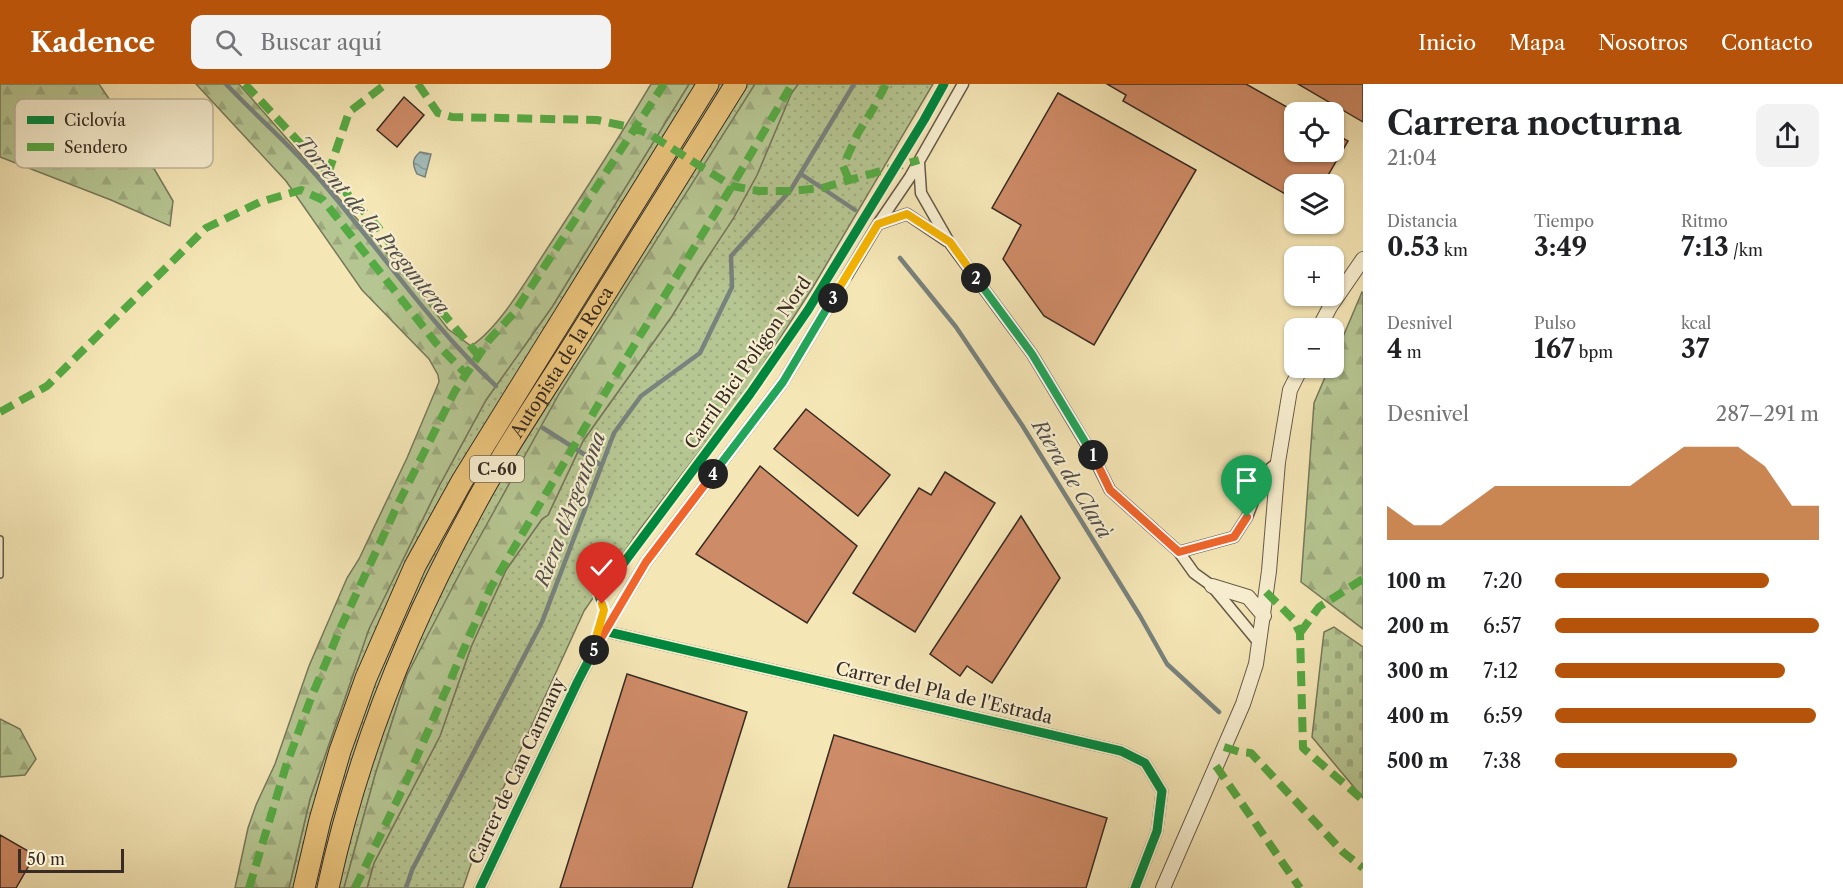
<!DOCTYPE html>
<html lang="es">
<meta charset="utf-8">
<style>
:root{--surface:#fff;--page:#f2f2f2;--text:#202124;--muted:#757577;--accent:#b45309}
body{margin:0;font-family:"Libre Caslon Text",serif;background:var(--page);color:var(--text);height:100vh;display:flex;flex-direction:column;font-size:22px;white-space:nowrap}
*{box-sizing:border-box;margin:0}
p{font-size:20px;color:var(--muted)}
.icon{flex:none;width:33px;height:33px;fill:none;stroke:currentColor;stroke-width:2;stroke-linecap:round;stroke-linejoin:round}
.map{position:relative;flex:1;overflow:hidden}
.panel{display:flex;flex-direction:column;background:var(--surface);width:480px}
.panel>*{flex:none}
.fabs{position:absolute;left:1284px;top:18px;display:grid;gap:12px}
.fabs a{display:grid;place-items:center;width:60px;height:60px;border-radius:12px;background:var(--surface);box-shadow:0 2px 4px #0004;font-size:30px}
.scale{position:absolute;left:18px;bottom:15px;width:106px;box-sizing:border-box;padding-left:6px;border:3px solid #372b23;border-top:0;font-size:16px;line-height:21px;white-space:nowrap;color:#372b23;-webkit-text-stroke:4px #f8efd0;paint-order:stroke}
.pin{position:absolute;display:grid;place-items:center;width:51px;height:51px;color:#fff;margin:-62px -26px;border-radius:50% 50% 50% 0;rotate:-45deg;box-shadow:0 0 6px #0007}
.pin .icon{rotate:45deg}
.km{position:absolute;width:30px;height:30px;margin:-15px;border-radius:50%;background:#222;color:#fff;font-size:16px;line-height:30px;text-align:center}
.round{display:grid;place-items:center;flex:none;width:63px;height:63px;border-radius:12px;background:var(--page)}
.head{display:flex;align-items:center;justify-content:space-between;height:102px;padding:0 24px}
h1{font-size:33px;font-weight:800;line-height:45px}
.figures{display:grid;grid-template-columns:repeat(3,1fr);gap:9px;height:102px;padding:6px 24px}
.figures div{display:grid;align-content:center}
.figures b{font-size:26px;font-weight:800}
.figures small{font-size:16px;font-weight:400}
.figures p{font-size:16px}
.chart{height:168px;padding:12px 24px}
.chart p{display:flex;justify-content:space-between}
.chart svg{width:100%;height:108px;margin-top:6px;fill:var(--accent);opacity:.7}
ul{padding:0 24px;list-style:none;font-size:20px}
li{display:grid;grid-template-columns:96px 72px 1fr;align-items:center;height:45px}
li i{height:15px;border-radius:8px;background:var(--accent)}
header{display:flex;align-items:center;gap:36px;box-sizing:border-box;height:84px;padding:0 30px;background:var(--accent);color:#fff}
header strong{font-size:28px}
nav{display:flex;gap:33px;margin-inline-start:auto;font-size:21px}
.search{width:420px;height:54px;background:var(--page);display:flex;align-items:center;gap:15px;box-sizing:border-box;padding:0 21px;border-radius:12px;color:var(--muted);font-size:22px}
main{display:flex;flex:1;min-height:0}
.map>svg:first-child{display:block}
.grass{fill:url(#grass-dots);stroke:#76785a;stroke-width:1.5}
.forest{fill:url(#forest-firs);stroke:#76785a;stroke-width:1.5}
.cemetery{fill:url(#cemetery-stones);stroke:#76785a;stroke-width:1.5}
.water{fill:url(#water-waves);stroke:#78827e;stroke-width:1.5}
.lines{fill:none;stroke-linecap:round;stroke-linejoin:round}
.stream{stroke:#78827e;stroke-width:4.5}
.building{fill:#ce8b67;stroke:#372b23;stroke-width:1.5}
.service-casing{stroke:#665a48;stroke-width:8}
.minor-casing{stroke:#665a48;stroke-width:13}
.tertiary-casing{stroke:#665a48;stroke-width:16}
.motorway-casing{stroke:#372b23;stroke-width:23}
.service{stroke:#f8efd0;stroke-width:5}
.minor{stroke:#f8efd0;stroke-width:10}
.tertiary{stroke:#f8efd0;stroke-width:14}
.motorway{stroke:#eac37b;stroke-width:21}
.quiet{stroke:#55ab43;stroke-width:8;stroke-dasharray:15 8;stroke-linecap:butt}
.cycleway-casing{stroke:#f8efd0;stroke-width:13}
.cycleway{stroke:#00873e;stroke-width:9}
.split-1-casing{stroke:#fff;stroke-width:12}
.split-2-casing{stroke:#fff;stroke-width:12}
.split-3-casing{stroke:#fff;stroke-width:12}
.split-4-casing{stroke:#fff;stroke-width:12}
.split-5-casing{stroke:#fff;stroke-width:12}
.split-6-casing{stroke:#fff;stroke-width:12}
.split-1{stroke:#f0652b;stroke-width:8}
.split-2{stroke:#22a559;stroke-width:8}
.split-3{stroke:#f5b400;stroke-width:8}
.split-4{stroke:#22a559;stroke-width:8}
.split-5{stroke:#f0652b;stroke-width:8}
.split-6{stroke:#f5b400;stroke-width:8}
.labels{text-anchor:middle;stroke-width:4.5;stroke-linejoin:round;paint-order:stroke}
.shield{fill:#f8efd0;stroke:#716657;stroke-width:1.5}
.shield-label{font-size:16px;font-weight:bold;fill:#372b23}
.street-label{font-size:18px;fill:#372b23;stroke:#f8efd0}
.water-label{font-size:20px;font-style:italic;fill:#524f49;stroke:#f8efd0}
.key{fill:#f8efd0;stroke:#beb49c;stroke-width:1.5}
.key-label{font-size:16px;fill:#372b23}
</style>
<header>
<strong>Kadence</strong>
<div class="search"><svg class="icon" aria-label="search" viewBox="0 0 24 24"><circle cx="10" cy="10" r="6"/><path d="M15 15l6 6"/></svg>Buscar aquí</div>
<nav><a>Inicio</a><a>Mapa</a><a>Nosotros</a><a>Contacto</a></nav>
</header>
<main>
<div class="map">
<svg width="1363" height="804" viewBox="0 0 1363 804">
<defs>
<pattern id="grass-dots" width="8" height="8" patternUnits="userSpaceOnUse" patternTransform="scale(1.5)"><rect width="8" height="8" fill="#b6c692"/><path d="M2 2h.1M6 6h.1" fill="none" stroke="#9daa7e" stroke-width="1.8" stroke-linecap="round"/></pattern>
<pattern id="forest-firs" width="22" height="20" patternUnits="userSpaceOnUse" patternTransform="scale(1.5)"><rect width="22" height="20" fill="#b6c692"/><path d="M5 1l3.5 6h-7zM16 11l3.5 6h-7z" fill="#9daa7e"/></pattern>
<pattern id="cemetery-stones" width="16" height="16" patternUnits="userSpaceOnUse" patternTransform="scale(1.5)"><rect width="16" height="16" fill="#b6c692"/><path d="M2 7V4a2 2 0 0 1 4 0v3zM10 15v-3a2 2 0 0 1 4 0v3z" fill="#9daa7e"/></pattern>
<pattern id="water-waves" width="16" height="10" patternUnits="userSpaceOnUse" patternTransform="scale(1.5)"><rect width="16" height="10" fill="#a3bcba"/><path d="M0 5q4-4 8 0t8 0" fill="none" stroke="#869997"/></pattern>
</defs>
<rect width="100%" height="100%" fill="#f5e6b6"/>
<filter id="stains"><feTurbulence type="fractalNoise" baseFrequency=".00333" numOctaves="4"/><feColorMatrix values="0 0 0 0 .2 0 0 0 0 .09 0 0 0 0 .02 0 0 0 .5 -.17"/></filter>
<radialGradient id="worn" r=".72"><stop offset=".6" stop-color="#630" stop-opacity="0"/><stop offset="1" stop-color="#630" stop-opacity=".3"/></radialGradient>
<!-- grass -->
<path class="grass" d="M689 0H755L707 79 407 591 375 691 344 804H289L310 715 369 544 438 404 486 316 552 223Z
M798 0H933L813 203 748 304 640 445 584 527 479 757 463 804H367L374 779 440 652 471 563 506 486 542 435 548 431 583 357 672 232 704 179 733 134 757 91 791 10Z"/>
<!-- forest -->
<path class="forest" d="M0 0H99L139 59 173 117 170 142 111 116 0 73Z
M196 0H239L408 193 448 245 471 262C499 244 526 197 545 168 581 113 617 57 651 0H689L552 223 486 316 438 404 369 545 310 715 289 804H235L248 744 256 721 275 680 309 582 347 494 359 475 407 374 439 298 438 291 429 275 362 206 286 97Z
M755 0H798L791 10 757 91 733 135 704 179 672 232 583 357 548 431 542 435 506 486 471 563 440 652 374 779 367 804H344L375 691 407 591 462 485 559 310Z
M1362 208 1363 209V545L1301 498 1314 319 1329 284H1334V274Z
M0 635 20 645 36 675 25 691 0 693Z"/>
<!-- cemetery -->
<path class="cemetery" d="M1334 543 1363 563V714L1312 653 1324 548Z"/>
<!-- water -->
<path class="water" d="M420 68 431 70 425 93 417 90C412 80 412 75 420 68Z"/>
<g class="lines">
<!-- stream -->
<path class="stream" d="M226 0C255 31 288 59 316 91 377 161 428 239 496 302
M801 90 855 126
M900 174 956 243 1022 341 1140 532 1167 580 1219 628
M543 344 601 381
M406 804 412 786 542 538 614 349 641 312 700 269 732 203 731 172 790 107 854 0"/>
</g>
<!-- building -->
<path class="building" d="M1107 0H1246L1294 27V68H1334V49L1348 57 1323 100H1294V115L1123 17 1126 11Z
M1298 0H1363V38Z
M1058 9 1196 86 1094 261 1044 232 1003 175 1021 141 992 124Z
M404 13 424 31 397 63 377 46Z
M806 325 890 391 858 432 774 365Z
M760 382 857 462 807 539 696 470Z
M945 388 995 419 915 548 853 509 919 404 931 411Z
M1021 432 1060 494 992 599 967 582 960 592 930 570Z
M627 590 747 628 692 804H560Z
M834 651 1107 734 1086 804H788Z
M0 751 35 771 16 804H0Z"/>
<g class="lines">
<!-- service casing -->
<g class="service-casing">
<path id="service" d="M0 455V491"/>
</g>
<!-- minor casing -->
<g class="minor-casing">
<path id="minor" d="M919 79 921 109 949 158 1032 270 1092 370 1110 406 1179 468 1194 489 1212 502 1260 560
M878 140 907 130 947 157
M1179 468 1234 453 1247 433 1264 390 1278 378
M604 547 1121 667 1145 679 1162 707 1157 747 1135 804
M480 804 578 597 604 547 646 478 783 298 878 140 910 93 963 0"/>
</g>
<!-- tertiary casing -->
<g class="tertiary-casing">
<path id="tertiary" d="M1319 244 1330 223 1363 175
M1212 502 1248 513 1264 532
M1163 804 1243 620 1256 580 1269 487 1278 378 1290 306 1301 284"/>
</g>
<!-- motorway casing -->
<g class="motorway-casing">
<g id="motorway">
<path d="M304 804 320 736 340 667 366 594 415 482 462 397 708 0"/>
<path id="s1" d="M328 804C357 671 405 549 470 430 503 367 544 308 582 247 633 165 685 83 736 0"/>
</g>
</g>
<!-- service -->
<use href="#service" class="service"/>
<!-- minor -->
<use href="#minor" class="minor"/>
<!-- tertiary -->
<use href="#tertiary" class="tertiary"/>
<!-- motorway -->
<use href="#motorway" class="motorway"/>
<!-- quiet -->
<path class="quiet" d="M245 0 378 143 421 203 478 271
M418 0 438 29 452 33 597 36 634 44 649 50 732 102 759 107H790L822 104 919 76
M328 90 349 28 386 0
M849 96 843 82 858 49 873 25 886 0
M0 328 47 302 206 144 260 118 301 106 323 116 436 259 466 290
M1266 508 1293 535 1300 549 1303 664 1363 716
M1300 549 1319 523 1363 495
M1224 663 1240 668 1251 669 1343 768 1363 784
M1216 682 1300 804
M249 804 286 682 311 614 340 545 399 418 455 307 489 256 514 229 664 0
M355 804 405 700 491 503 611 299 732 102 792 0"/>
<!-- cycleway casing -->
<g class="cycleway-casing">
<path id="cycleway" d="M598 547 604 526 599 512 750 310 808 226 924 36 944 0
M604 547 1121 667 1145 679 1162 707 1157 747 1135 804
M480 804 578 597 604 547 646 478 783 298 845 195"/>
</g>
<!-- cycleway -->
<use href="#cycleway" class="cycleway"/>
</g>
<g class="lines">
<!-- split-1 casing -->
<g class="split-1-casing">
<path id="split-1" d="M1093 371 1110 406 1179 468 1234 453 1247 433"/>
</g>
<!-- split-2 casing -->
<g class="split-2-casing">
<path id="split-2" d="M976 194 1032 270 1093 371"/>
</g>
<!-- split-3 casing -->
<g class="split-3-casing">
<path id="split-3" d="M833 214 878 140 907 130 950 158 976 194"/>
</g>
<!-- split-4 casing -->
<g class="split-4-casing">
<path id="split-4" d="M713 390 783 298 833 214"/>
</g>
<!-- split-5 casing -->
<g class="split-5-casing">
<path id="split-5" d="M594 566 646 478 713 390"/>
</g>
<!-- split-6 casing -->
<g class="split-6-casing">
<path id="split-6" d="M594 566 590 574 604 526 602 520"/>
</g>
<!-- split-1 -->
<use href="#split-1" class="split-1"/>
<!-- split-2 -->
<use href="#split-2" class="split-2"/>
<!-- split-3 -->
<use href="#split-3" class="split-3"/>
<!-- split-4 -->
<use href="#split-4" class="split-4"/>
<!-- split-5 -->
<use href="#split-5" class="split-5"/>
<!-- split-6 -->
<use href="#split-6" class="split-6"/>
</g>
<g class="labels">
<!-- shield labels -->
<rect class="shield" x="470" y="372" width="54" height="26" rx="4.5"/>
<g class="shield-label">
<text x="497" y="391">C-60</text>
</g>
<!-- street labels -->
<g class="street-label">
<text dy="6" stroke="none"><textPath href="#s1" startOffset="579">Autopista de la Roca</textPath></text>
<text transform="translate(748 279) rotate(-55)" y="6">Carril Bici Polígon Nord</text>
<text transform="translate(944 609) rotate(13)" y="6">Carrer del Pla de l'Estrada</text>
<text transform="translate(517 687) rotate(-65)" y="6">Carrer de Can Carmany</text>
</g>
<!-- water labels -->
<g class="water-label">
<text transform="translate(373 141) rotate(50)" y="7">Torrent de la Preguntera</text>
<text transform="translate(1072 395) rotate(59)" y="7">Riera de Clarà</text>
<text transform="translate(570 425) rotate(-69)" y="7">Riera d'Argentona</text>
</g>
</g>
<!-- legend -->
<rect x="15" y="15" width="198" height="69" rx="9" class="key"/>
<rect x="27" y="32" width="27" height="8" fill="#00873e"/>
<rect x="27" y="59" width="27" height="8" fill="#55ab43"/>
<g class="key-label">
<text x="64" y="42">Ciclovía</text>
<text x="64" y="69">Sendero</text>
</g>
<rect width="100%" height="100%" filter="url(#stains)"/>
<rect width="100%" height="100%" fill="url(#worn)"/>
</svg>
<div class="fabs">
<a><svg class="icon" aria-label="locate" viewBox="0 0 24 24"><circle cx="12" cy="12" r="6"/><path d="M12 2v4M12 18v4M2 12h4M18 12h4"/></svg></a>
<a><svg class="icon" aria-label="layers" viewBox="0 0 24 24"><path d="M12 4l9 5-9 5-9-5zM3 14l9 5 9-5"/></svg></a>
<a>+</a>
<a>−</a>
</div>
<div class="scale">50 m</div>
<div class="pin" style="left:1247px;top:433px;background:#1e9e55"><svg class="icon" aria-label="arrive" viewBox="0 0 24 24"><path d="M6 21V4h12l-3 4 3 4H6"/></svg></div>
<div class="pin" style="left:602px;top:520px;background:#d93025"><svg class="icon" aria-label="check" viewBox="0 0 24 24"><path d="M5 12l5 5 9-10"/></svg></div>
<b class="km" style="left:1093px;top:371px">1</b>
<b class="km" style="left:976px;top:194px">2</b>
<b class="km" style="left:833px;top:214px">3</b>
<b class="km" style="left:713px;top:390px">4</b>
<b class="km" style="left:594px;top:566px">5</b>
</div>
<section class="panel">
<div class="head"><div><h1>Carrera nocturna</h1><p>21:04</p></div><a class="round"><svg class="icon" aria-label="share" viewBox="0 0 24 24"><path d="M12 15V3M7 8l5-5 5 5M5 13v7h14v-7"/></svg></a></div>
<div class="figures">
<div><p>Distancia</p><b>0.53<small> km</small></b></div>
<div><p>Tiempo</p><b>3:49</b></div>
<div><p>Ritmo</p><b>7:13<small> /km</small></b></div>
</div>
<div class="figures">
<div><p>Desnivel</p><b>4<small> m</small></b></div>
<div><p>Pulso</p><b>167<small> bpm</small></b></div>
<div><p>kcal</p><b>37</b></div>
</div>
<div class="chart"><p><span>Desnivel</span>287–291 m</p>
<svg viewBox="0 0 160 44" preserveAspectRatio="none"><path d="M0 44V30L10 38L20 38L30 30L40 22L50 22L60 22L70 22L80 22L90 22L100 14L110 6L120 6L130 6L140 14L150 30L160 30V44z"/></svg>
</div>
<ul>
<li><b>100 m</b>7:20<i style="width:81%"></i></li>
<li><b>200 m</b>6:57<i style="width:100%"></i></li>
<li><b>300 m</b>7:12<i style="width:87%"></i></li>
<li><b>400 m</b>6:59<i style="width:99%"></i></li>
<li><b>500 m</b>7:38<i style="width:69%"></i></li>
</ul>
</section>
</main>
